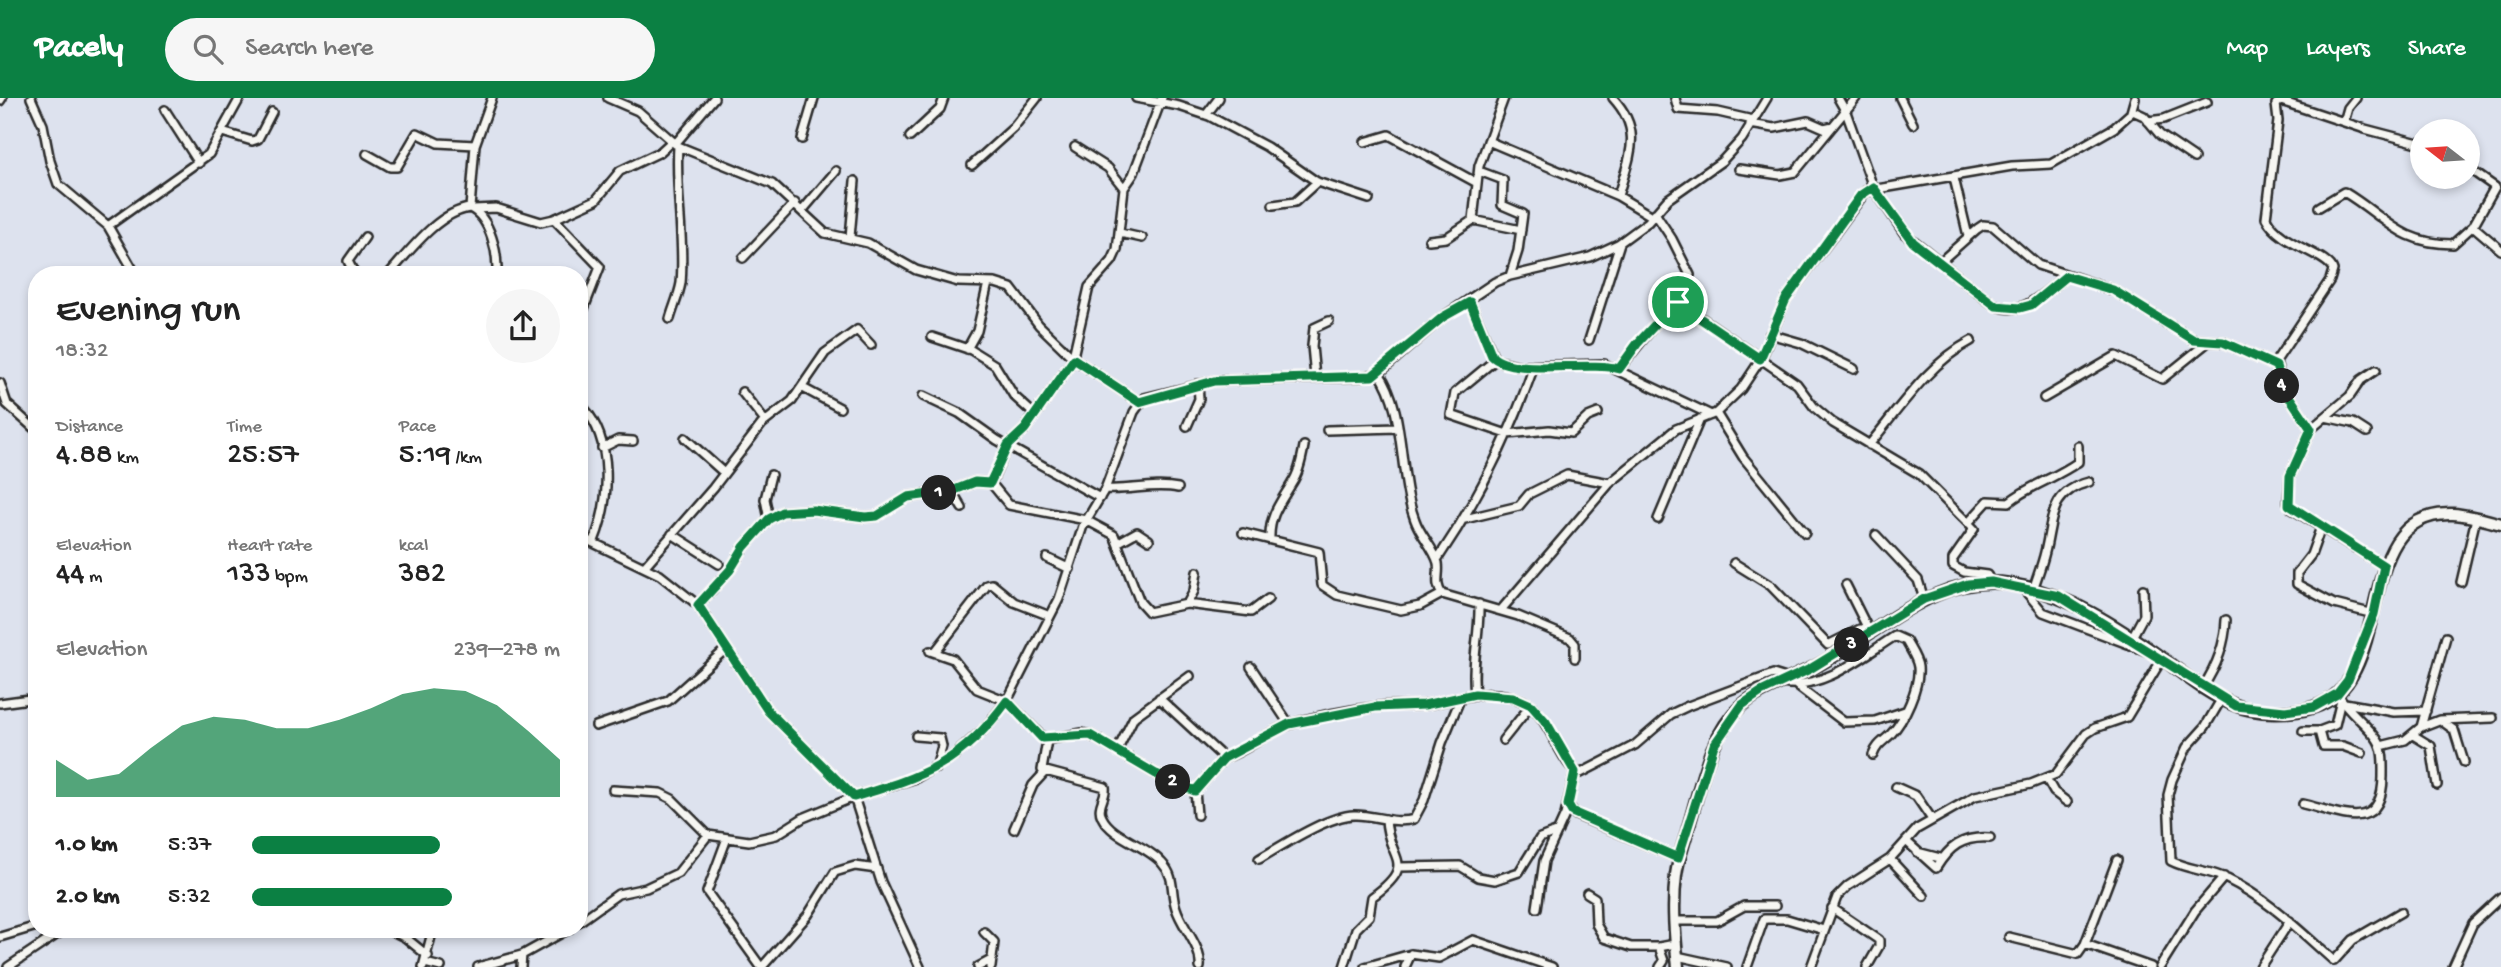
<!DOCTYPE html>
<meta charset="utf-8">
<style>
:root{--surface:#fff;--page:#f6f6f6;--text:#222;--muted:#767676;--accent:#0b8043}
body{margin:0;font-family:"Gochi Hand",sans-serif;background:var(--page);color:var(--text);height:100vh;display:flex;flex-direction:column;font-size:26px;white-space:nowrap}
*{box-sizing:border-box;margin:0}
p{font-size:23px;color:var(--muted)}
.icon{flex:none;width:38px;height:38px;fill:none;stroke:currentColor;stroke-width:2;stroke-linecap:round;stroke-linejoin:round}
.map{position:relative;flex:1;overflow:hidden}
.panel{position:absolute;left:28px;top:168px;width:560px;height:672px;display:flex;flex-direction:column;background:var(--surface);border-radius:28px;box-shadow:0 4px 10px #0003}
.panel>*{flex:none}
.needle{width:46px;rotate:287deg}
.tools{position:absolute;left:2410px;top:21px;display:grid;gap:14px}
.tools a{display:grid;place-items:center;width:70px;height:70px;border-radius:50%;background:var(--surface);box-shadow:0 4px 10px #0003;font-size:35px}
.pin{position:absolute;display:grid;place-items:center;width:60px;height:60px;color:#fff;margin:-30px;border:4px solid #fff;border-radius:50%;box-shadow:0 2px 7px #0007}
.km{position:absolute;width:35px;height:35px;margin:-18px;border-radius:50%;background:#222;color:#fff;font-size:19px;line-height:35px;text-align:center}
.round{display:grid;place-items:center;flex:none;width:74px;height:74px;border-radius:37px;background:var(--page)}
.head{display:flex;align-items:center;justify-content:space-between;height:119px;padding:0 28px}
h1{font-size:38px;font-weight:600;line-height:52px}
.figures{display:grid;grid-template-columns:repeat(3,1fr);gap:10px;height:119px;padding:7px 28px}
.figures div{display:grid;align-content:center}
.figures b{font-size:30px;font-weight:600}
.figures small{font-size:19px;font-weight:400}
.figures p{font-size:19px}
.chart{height:196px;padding:14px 28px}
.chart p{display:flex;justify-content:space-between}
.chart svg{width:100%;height:126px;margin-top:7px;fill:var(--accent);opacity:.7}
ul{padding:0 28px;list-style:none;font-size:23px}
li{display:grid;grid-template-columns:112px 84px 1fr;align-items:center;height:52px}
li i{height:18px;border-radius:9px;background:var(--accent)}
header{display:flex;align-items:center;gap:42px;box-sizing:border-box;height:98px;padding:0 35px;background:var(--accent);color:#fff}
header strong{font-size:33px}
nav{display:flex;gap:38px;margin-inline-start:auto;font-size:24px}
.search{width:490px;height:63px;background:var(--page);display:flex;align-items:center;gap:18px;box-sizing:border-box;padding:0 24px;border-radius:38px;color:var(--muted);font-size:26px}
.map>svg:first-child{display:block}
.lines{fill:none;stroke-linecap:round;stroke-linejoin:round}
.street-casing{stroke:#2b2b2b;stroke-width:12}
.secondary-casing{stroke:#2b2b2b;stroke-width:15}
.street{stroke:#f6f6f2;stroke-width:7}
.secondary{stroke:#f6f6f2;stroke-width:10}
.route-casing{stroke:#fff;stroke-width:14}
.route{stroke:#0b8043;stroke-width:9}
</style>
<header>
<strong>Pacely</strong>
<div class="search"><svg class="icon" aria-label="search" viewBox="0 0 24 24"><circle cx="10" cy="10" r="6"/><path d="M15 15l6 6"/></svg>Search here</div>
<nav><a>Map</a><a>Layers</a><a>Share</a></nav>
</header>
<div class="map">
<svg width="2501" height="869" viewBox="0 0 2501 869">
<rect width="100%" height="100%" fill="#dde2ee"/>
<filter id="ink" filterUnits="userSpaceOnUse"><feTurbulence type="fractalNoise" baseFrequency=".0143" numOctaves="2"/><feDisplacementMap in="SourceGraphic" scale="14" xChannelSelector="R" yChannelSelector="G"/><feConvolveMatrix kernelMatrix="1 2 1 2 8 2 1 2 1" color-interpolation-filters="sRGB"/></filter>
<g filter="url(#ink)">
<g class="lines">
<!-- street casing -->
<g class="street-casing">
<path id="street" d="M31 0 43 27 50 63 58 86 108 128 136 177
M608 0 638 13 678 48 772 86 825 135 868 145 916 172 958 184 995 185 1011 190 1039 227 1074 261 1025 331 1008 347 991 385
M1136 0 1179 8 1209 18 1267 49 1317 84 1369 101
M1613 0C1644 34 1629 58 1618 98
M1675 0 1678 11 1718 14 1753 22
M1838 0 1846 14 1873 89 1904 135 1986 201C2017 226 2042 196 2066 178
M1900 0 1913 26
M0 3 2 0
M165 12 199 65
M2131 14 2135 0
M1206 17 1219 0
M2148 23 2164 21 2207 4
M2344 24 2348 10 2356 0
M1750 26 1774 30 1808 23 1824 30 1833 28
M222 34 252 43 258 41 272 14
M910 39 940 11 944 0
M802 41 814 0
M1488 43 1618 98 1653 119
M1365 44 1389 37 1477 85
M675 46 714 0
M1075 49 1108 70 1124 90
M367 56 390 69H397L417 35 438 45 475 47
M972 67 1013 30 1037 0
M1739 71 1780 77 1795 74 1856 0
M1479 73 1503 82 1502 107 1523 116 1518 153 1510 178
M1954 80 1968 138
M1273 107 1295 104 1317 84
M2319 109 2344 94C2386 119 2399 146 2453 146L2473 128 2495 89 2468 70
M470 110 475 47 492 0
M474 111 496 110 541 124 554 121 596 102 620 73 660 54 671 44
M802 113 836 73
M1655 115 1672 141 1690 177 1678 204
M554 121 600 169 583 213
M1473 122 1479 68 1504 0
M108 128 209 56 240 0
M2473 128 2501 152
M1120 135 1142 140
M850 139 855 83
M1429 142 1446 140 1473 122 1521 132
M743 160 795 105
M1940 164 1977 131 1983 127 1993 128 2038 167 2113 192 2194 242 2223 244 2276 268
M355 177 348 163 365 139
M388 177C409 154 438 114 470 110 491 120 498 156 497 177
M1470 204 1495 262 1521 268 1604 266 1711 317
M670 221C673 210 679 197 681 185 685 142 675 93 678 48
M1770 236 1801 245 1854 271
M932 239 971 252 995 267 1014 298 1035 317
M1589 242 1620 145
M967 251 977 233 988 185
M1495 262 1455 295 1451 317 1507 336 1549 332 1571 335 1588 319 1598 315
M1619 271 1670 208 1678 204 1797 286 1814 309 1833 325 1919 376 1974 431 1953 461V468L1964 474 1987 477 1991 484
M1379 275C1406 312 1398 378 1415 422 1420 437 1434 450 1438 465 1440 477 1434 485 1442 496L1518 518 1570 540 1575 546V560
M1315 279 1312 248 1314 230 1329 223
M0 285 7 306 37 333
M803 290 840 310
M742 294 765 323
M923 298 959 315 997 342 1100 400
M2044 300 2116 258 2162 281 2208 244
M1139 304 1074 261V254L1089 189 1112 163 1117 152 1124 90 1133 77 1162 0
M583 309C614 343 610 403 594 443
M1716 315 1743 359 1805 435
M2325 319 2353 325 2367 334
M1187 328 1199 301 1198 286
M2311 331 2350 298 2361 282 2376 272
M1327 332 1398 330
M685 340 723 374
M1869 347C1898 312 1930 264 1971 243
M602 350 618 342 633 343
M1105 391C1130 393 1153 385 1178 390
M952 393 962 410
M769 421 765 401 771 377
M1465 421 1519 408 1529 396 1567 377 1610 385
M1658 421 1700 321
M1969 424 1988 403 2009 404C2030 387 2056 380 2078 364V348
M2321 429 2311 457 2297 475V486L2334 506 2374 516
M1243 435 1319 454 1322 487 1337 497 1401 512 1420 508 1442 496
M672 436 719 466
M1876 437 1918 482 1924 501
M579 438 660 477 698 507 768 613 854 699 881 784 920 869
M1270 441C1269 417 1281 404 1292 385 1299 375 1302 360 1304 348
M1119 444 1137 434 1149 442
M1047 460 1070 471
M1437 462C1477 403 1509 339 1533 271
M1734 465 1771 488 1828 547 1860 531H1876
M2384 468 2292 411 2288 404 2290 378 2311 331 2282 288 2276 263 2330 182 2333 172C2329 156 2280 148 2266 120L2278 23 2276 6 2281 3 2365 31 2422 46
M644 469 713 390 762 326 792 303 825 255 857 232 871 247
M2461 484 2476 420
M1846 487 1867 529
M2022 489 2043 514 2149 554
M2033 492C2037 479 2042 467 2045 454 2053 422 2049 394 2089 384
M1187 506 1194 493 1197 474
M698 507 730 472 744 449 769 421 782 414 813 412 865 419 877 418 908 399 952 393 975 384 991 385 1009 407 1086 422 1114 437 1140 504 1149 514 1187 506 1251 514 1268 501
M1501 512 1610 385 1676 331 1716 315 1741 291 1761 261 1786 201 1866 93 2012 68 2051 66 2114 30 2133 13 2144 18 2160 37 2194 60
M2131 541 2144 517 2143 491
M930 553 953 561 977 591 1007 603 1045 642 1082 635 1090 637 1156 676 1195 693 1224 660
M935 554 987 487 992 486 1014 504 1050 518
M1251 569 1289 626
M1783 585C1822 593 1863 558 1895 538L1906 543C1910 551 1917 560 1918 569 1920 588 1904 623 1891 636 1883 644 1877 646 1873 657
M1797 588 1844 624 1875 623 1905 613
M2203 589C2217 568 2225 547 2226 522
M1475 596C1471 564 1480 537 1479 506
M1159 600 1224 660C1248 653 1267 633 1291 626 1317 618 1348 612 1375 609 1391 606 1407 609 1423 607 1457 602 1489 587 1523 603 1550 615 1562 673 1581 675L1635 647 1671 616 1688 608 1773 576 1789 581
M2222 600 2205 629 2187 649 2172 682 2168 697 2171 763C2188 772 2210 772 2227 781 2268 801 2300 833 2334 863L2353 842 2401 814
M0 605 37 600
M2345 605 2394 614 2426 613
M2443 624 2454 632 2464 664
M596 628 668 603 726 551
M2421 629 2446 539
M2303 633H2319L2335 627 2341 602
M2319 633 2323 648H2343L2362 655
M2413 637 2431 648 2437 687
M916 638 940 640 942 648 936 670
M1047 642 1042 672 1105 689C1107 699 1096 708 1102 719 1112 740 1147 747 1162 765 1176 780 1170 793 1176 810 1182 830 1202 848 1200 869
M1503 642 1531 607
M2381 648 2405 642 2421 629 2439 622 2493 620
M1118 651 1134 619 1190 578
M2046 680 2054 694 2067 704
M1896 689 1916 698 1931 720
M613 692 660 695 672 701 708 737
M1195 693 1197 717
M2303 706C2341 715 2382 737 2383 679 2383 667 2384 651 2377 641 2366 625 2347 613 2338 596
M1568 707 1576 717 1678 760
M1014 731 1033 687 1045 674
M727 740 707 794 761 869
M1906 743 1936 770C1949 749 1962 738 1990 740
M1917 754 1940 760
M1259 761C1283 747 1327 718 1354 717 1373 716 1394 727 1414 721L1424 702 1442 645 1461 599
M1890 761 1924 798
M1399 769 1460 768 1478 779 1495 782 1519 774 1540 740 1558 733
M1587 795 1595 800 1596 826 1604 840 1631 849H1659
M1537 810 1544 763 1565 717 1575 674
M1832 810 1879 842V848L1867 869
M1675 823H1717L1744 808H1775
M579 824 618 796 646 790 678 775 708 737 749 743 776 737 803 720 854 699 916 680 956 656 984 631 1007 603 1059 501 1083 428 1105 391 1134 314 1144 300 1214 283 1361 279 1379 275 1443 219 1495 184 1510 178 1590 159 1618 146 1648 124 1668 101 1722 63 1742 41 1767 0
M388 831 406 840 428 858
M984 834 994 844 991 869
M0 839 37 828
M2009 839 2078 856 2085 846 2117 762
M2085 846 2151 869
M1677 858 1727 869
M425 865 441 869
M8 869 65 831
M423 869 433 831
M478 869 522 857 569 831
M521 869 522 857
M762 869 808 817 835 774 855 768 877 771
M978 869 991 862
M1344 869 1356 831 1369 818 1372 799C1420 764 1387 762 1386 721
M1365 869 1411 856 1439 860 1473 842 1552 869
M1405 869 1411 856
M1660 869 1664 863 1659 849 1675 846
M1747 869 1764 821H1787L1824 832
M1811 869 1837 799 1848 788 1890 761 1917 731 1975 698 2031 686 2056 676 2086 636 2095 630 2127 619 2162 561
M2160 869 2195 813 2224 779
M2260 869 2290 823
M2453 869 2473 825 2501 799"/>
</g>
<!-- secondary casing -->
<g class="secondary-casing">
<path id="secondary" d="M1678 869C1675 839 1672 808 1676 777 1678 761 1684 746 1688 730 1701 688 1708 639 1741 608 1759 592 1785 584 1806 573 1824 565 1842 553 1859 542 1905 512 1952 477 2010 486 2067 495 2117 528 2163 561 2185 577 2209 597 2235 607 2256 616 2292 616 2314 609 2400 582 2347 412 2453 416 2469 417 2486 422 2501 426"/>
</g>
<!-- street -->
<use href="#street" class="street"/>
<!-- secondary -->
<use href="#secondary" class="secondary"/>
</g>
</g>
<g class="lines" filter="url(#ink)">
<!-- route casing -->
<g class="route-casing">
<path id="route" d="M1873 89 1913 144 1996 208 2020 210 2031 207 2066 178 2113 192 2194 242 2223 244 2276 268 2282 288 2311 331 2290 378 2289 407 2384 468 2374 516 2348 582 2337 596 2314 609 2285 613 2236 608 2059 498 1991 484 1968 486 1924 501 1810 571 1761 594 1742 607 1714 647 1678 760 1572 714 1568 707 1575 674 1546 624 1531 607 1513 599 1475 596 1424 607 1375 609 1289 626 1224 660 1195 693 1156 676 1090 637 1042 640 1007 603C962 665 924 678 854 699L768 613 698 507 730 472 744 449 769 421 782 414 813 412 865 419 877 418 908 399 952 393 975 384 990 385 1008 347 1025 331 1074 261 1139 304 1214 283 1372 278 1443 219 1470 204 1492 258C1512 279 1588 262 1619 271L1637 246 1676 204 1760 261 1786 201 1861 97Z"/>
</g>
<!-- route -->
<use href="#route" class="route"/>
</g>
</svg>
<div class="tools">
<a><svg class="needle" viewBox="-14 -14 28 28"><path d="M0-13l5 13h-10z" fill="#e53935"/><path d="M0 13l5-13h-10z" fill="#767676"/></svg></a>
</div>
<div class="pin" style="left:1678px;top:204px;background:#1e9e55"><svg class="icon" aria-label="arrive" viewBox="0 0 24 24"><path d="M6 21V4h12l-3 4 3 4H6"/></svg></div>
<b class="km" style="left:939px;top:395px">1</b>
<b class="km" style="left:1173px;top:684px">2</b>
<b class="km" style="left:1852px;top:547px">3</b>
<b class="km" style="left:2282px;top:288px">4</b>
<section class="panel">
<div class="head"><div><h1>Evening run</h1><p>18:32</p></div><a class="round"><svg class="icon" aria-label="share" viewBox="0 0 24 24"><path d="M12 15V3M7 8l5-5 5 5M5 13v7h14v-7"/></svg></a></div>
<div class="figures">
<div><p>Distance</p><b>4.88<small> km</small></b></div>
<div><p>Time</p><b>25:57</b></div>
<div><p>Pace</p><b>5:19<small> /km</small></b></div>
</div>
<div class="figures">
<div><p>Elevation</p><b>44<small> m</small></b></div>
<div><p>Heart rate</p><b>133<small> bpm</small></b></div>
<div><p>kcal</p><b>382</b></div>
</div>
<div class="chart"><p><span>Elevation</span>239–278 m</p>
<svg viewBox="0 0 160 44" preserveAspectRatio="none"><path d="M0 44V31L10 38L20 36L30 27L40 19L50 16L60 17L70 20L80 20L90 17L100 13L110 8L120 6L130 7L140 12L150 21L160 31V44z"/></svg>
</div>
<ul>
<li><b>1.0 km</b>5:37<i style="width:61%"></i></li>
<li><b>2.0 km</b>5:32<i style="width:65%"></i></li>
</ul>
</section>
</div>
